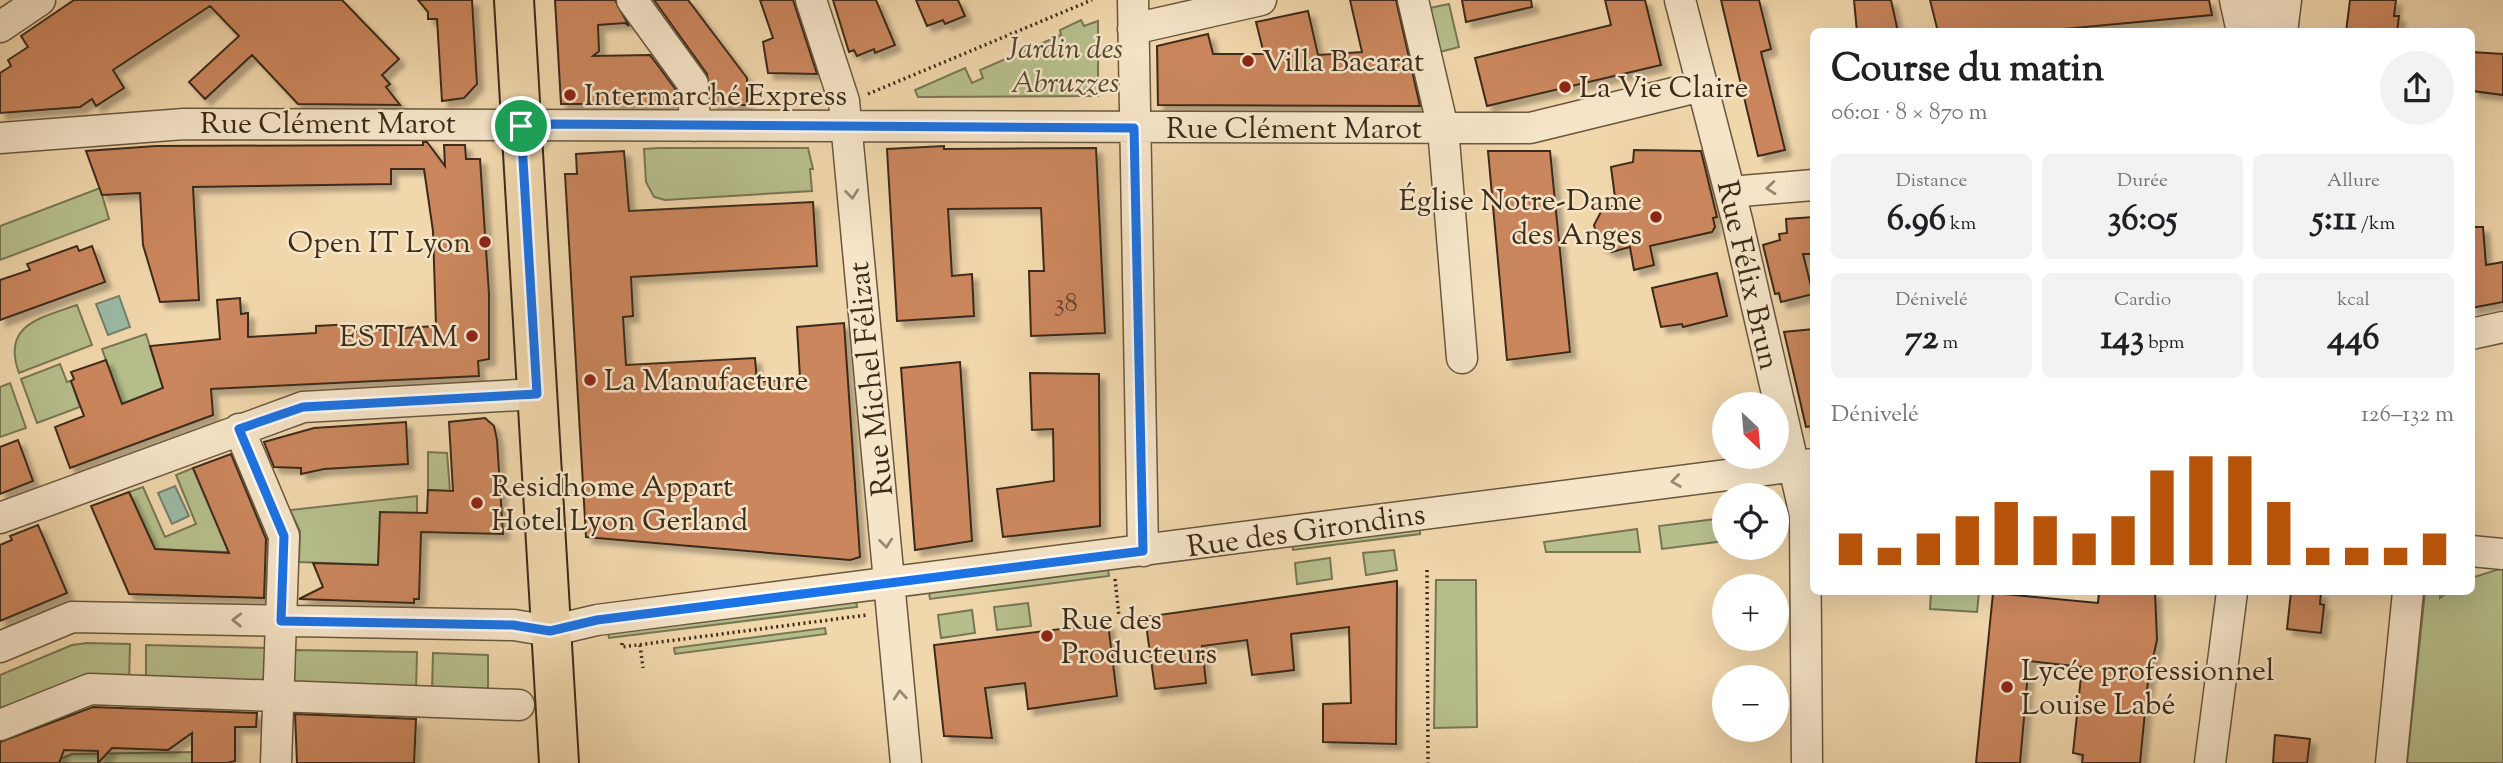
<!DOCTYPE html>
<html lang="fr">
<meta charset="utf-8">
<style>
:root{--surface:#fff;--page:#f2f2f2;--text:#202124;--muted:#757577;--accent:#b45309}
body{margin:0;font-family:"Sorts Mill Goudy",serif;background:var(--page);color:var(--text);height:100vh;display:flex;flex-direction:column;font-size:26px;white-space:nowrap}
*{box-sizing:border-box;margin:0}
p{font-size:23px;color:var(--muted)}
.icon{flex:none;width:38px;height:38px;fill:none;stroke:currentColor;stroke-width:2;stroke-linecap:round;stroke-linejoin:round}
.map{position:relative;flex:1;overflow:hidden}
.panel{position:absolute;left:1810px;top:28px;width:665px;height:567px;display:flex;flex-direction:column;background:var(--surface);border-radius:10px;box-shadow:0 7px 28px #0002}
.panel>*{flex:none}
.needle{width:46px;rotate:154deg}
.controls{position:absolute;left:1712px;top:392px;display:grid;gap:14px}
.controls a{display:grid;place-items:center;width:77px;height:77px;border-radius:50%;background:var(--surface);box-shadow:0 7px 28px #0002;font-size:35px}
.pin{position:absolute;display:grid;place-items:center;width:60px;height:60px;color:#fff;margin:-30px;border:4px solid #fff;border-radius:50%;box-shadow:0 2px 7px #0007}
.round{display:grid;place-items:center;flex:none;width:74px;height:74px;border-radius:37px;background:var(--page)}
.head{display:flex;align-items:center;justify-content:space-between;height:119px;padding:0 21px}
h1{font-size:38px;font-weight:700;line-height:52px}
.metrics{display:grid;grid-template-columns:repeat(3,1fr);gap:10px;height:119px;padding:7px 21px}
.metrics div{display:grid;align-content:center;border-radius:10px;background:var(--page);text-align:center}
.metrics b{font-size:35px;font-weight:700}
.metrics small{font-size:19px;font-weight:400}
.metrics p{font-size:19px}
.chart{height:196px;padding:14px 21px}
.chart p{display:flex;justify-content:space-between}
.chart svg{width:100%;height:126px;margin-top:7px;stroke:var(--accent);stroke-width:6}
.map>svg:first-child{display:block}
.green{fill:#b6bf8c;stroke:#797653;stroke-width:2}
.water{fill:#9bbaa5;stroke:#75816d;stroke-width:2}
.building{fill:#cb865d;stroke:#3c2c1a;stroke-width:2;filter:url(#shadow)}
.lines{fill:none;stroke-linecap:round;stroke-linejoin:round}
.minor-casing{stroke:#69573e;stroke-width:33}
.major-casing{stroke:#3c2c1a;stroke-width:42}
.path{stroke:#3c2c1a;stroke-width:3.5;stroke-dasharray:2 3.5;stroke-linecap:butt}
.minor{stroke:#f6e5c9;stroke-width:30}
.major{stroke:#f1d7ac;stroke-width:38}
.oneway{stroke:#998872}
.route-casing{stroke:#fff;stroke-width:14}
.route{stroke:#1a73e8;stroke-width:9}
.poi-dot{fill:#8f2418;stroke:#f6e5c9;stroke-width:2.5}
.labels{text-anchor:middle;stroke-width:5;stroke-linejoin:round;paint-order:stroke}
.number-label{font-size:26px;fill:#60422b}
.park-label{font-size:30px;font-style:italic;fill:#544931;stroke:#f6e5c9}
.poi-label{font-size:30px;fill:#3c2c1a;stroke:#f6e5c9;text-anchor:start}
.street-label{font-size:30px;fill:#3c2c1a;stroke:#f6e5c9}
</style>
<div class="map">
<svg width="2503" height="763" viewBox="0 0 2503 763">
<defs>
<filter id="shadow"><feDropShadow dx="6" dy="6" stdDeviation="2" flood-color="#0004"/></filter>
</defs>
<rect width="100%" height="100%" fill="#f1d7ac"/>
<filter id="stains"><feTurbulence type="fractalNoise" baseFrequency=".00286" numOctaves="4"/><feColorMatrix values="0 0 0 0 .2 0 0 0 0 .09 0 0 0 0 .02 0 0 0 .5 -.17"/></filter>
<radialGradient id="worn" r=".72"><stop offset=".6" stop-color="#630" stop-opacity="0"/><stop offset="1" stop-color="#630" stop-opacity=".3"/></radialGradient>
<!-- green -->
<path class="green" d="M1449 4 1459 47 1436 53 1425 9Z
M1081 20 1084 26 1098 21V96L918 97 915 90 965 68 972 83 983 78 980 70 1061 35 1060 30Z
M658 148H808L813 169H810L812 191 665 200 654 197 646 182 644 149Z
M100 188 109 219 0 260V226Z
M77 305 92 345 19 373C1 324 41 318 77 305Z
M146 334 163 388 122 404 102 349Z
M60 364 67 382 71 381 80 407 37 423 21 379Z
M10 383 26 428 0 437V387Z
M428 452 447 453 450 491 428 490Z
M193 468 230 551 226 552 155 549 129 492 143 487 165 537 196 524 176 475Z
M417 496V513L378 565 299 562 300 531 290 510Z
M1724 518V541L1662 549 1659 526Z
M1420 525V534L1293 550 1292 541Z
M1637 529 1640 552H1546L1544 542Z
M1394 550 1397 570 1366 575 1363 553Z
M1330 558 1332 579 1297 584 1295 563Z
M2503 568V763H2407L2425 592H2440V598L2448 592H2471V578Z
M1108 569 1109 576 930 599 929 592Z
M1436 580H1476L1477 727 1434 728Z
M1931 592H1979L1977 612 1930 609Z
M856 600 857 607 609 638 608 632Z
M1028 603 1031 626 997 630 994 607Z
M972 610 975 633 941 638 938 615Z
M825 628 826 634 675 654 674 648Z
M87 643 130 644 129 683 0 718V675L72 645Z
M146 645 269 648 267 687 146 682Z
M295 650 417 652 416 692 294 689Z
M433 653 488 655V696L432 693Z
M193 752 192 763H59L60 759 72 754Z"/>
<!-- water -->
<path class="water" d="M119 296 130 327 108 335 96 304Z
M175 486 189 516 172 524 158 493Z"/>
<!-- building -->
<path class="building" d="M74 0H342L399 59 382 75 390 84 386 87 400 105 298 104 252 55 205 99 189 82 239 36 210 6 113 70 124 88 96 106 92 99 80 107 0 113V73L11 66 8 60 28 47 21 36Z
M418 0H472L477 84 464 98 442 101 437 19H428V12Z
M555 0H615L629 26 625 23 598 25 599 51 593 56 650 55 676 90V104H561Z
M654 0H688L747 78V105H711L707 74Z
M760 0H793L817 74 768 73 763 42 773 38Z
M833 0H876L895 45 875 53 874 49 857 56 854 50 849 52Z
M916 0H958L965 16 945 24 943 20 927 26Z
M1350 0H1396L1420 106 1158 105 1157 46 1208 34 1213 54H1264L1256 22 1308 11 1318 55 1362 52Z
M1462 0H1531L1532 7 1466 22Z
M1605 0H1645L1661 65 1487 106 1475 58 1611 25Z
M1721 0H1759L1771 49 1761 52 1785 150 1758 156Z
M1854 0H1891L1898 32H1857Z
M1930 0H2209L2212 15 2032 32H1938Z
M2350 0H2396L2394 16H2399L2397 32H2346Z
M2471 52 2503 54V95L2473 91Z
M423 142H427L445 166 444 145H465L466 159H480L489 294V359L478 361 479 376 211 389 213 415 70 468 55 427 84 416 71 381 74 379 71 372 106 360 122 404 163 388 150 346 220 339 217 300 240 298 241 314 248 313V337L316 333V326L354 324V331L436 326 433 231 424 169H391V184L193 187 199 300 160 302 143 245 140 193 102 195 86 151 156 146 423 145Z
M944 146V149L1096 148 1105 333 1031 336 1029 271H1044L1041 208 948 209 952 276 972 274 974 316 897 321 887 149Z
M1634 150 1701 151 1717 217 1713 218 1715 227 1712 232 1650 246 1654 265 1634 270 1630 247 1612 252 1599 244 1594 225 1603 208 1616 205 1611 167 1633 162Z
M624 151 629 211 813 202 817 266 631 277 633 316 623 317 626 365 755 358 757 382 800 378 797 327 844 323 860 557 850 560 586 537 565 174H577L576 154Z
M1488 151H1550L1570 352 1507 360Z
M1813 217V254H1803L1813 294 1781 302 1779 293 1775 294 1763 245 1780 240 1779 234 1787 233 1786 219Z
M2471 227H2483L2486 265 2503 262V302L2471 308Z
M77 246 79 251 92 246 105 282 0 320V280L30 270 27 264Z
M1717 273 1727 316 1683 327 1682 324 1661 327 1652 288Z
M1813 329V426L1806 427 1784 332Z
M960 362 972 541 915 550 901 368Z
M1030 373 1099 374 1100 526 1003 537 997 489 1054 481 1053 429 1032 430Z
M485 418 494 426 497 440 503 534 421 532 419 599H414V603L299 599 323 587 313 563 378 565 380 512 427 513 428 490 453 491 449 422Z
M406 422 408 464 324 469 301 474V468L274 467 264 442 314 428Z
M18 440 33 481 0 494V447Z
M231 454 266 539 264 598 129 594 91 506 129 492 155 549 229 553 193 468Z
M38 525 67 593 0 621V545L12 540 10 536Z
M1397 581 1396 744 1323 742V704L1351 703 1349 627 1291 634 1294 670 1252 675 1247 640 1202 646 1206 683 1155 689 1145 617Z
M2099 592H2155L2157 640 2148 681 2140 763H2082L2083 755 2073 753 2082 667 2029 661 2020 763H1976L1993 593 2098 603Z
M2291 592H2321L2320 604 2324 605 2321 633 2287 629Z
M1108 623 1117 696 1028 709 1025 683 985 688 992 738 944 736 934 645Z
M93 707 257 713 256 727H235V761L227 763H192V733L168 750 112 748 98 763V751L64 750 59 763H0V742Z
M295 714 416 719 414 763H297Z
M2275 735 2310 739 2307 763H2273Z"/>
<g class="lines">
<!-- minor casing -->
<g class="minor-casing">
<path id="minor" d="M632 0 693 84 695 126
M811 0 844 101 906 763
M1133 0 1143 551
M1413 0 1443 128 1462 358
M1680 0 1737 220 1805 515 1807 763
M2235 0 2242 32
M2261 0 2267 32
M0 27 40 0
M1133 29 1261 0
M2282 32 2286 0
M0 138 184 124 1530 128 1702 86
M1730 192 1813 185
M2471 334 2503 327
M239 429 284 536 276 763
M0 518 303 407 537 394
M2471 551 2503 554
M0 647 72 617 514 625 550 631 597 620 1813 464
M0 725 90 689 519 705
M2210 763 2232 592
M2391 763 2408 592"/>
</g>
<!-- major casing -->
<g class="major-casing">
<path id="major" d="M514 0 559 763"/>
</g>
<!-- path -->
<path class="path" d="M868 94 1092 0
M1427 570 1428 763
M1115 579 1119 616
M622 643V647L867 615
M640 645 643 668"/>
<!-- minor -->
<use href="#minor" class="minor"/>
<!-- major -->
<use href="#major" class="major"/>
</g>
<!-- one-way arrows -->
<defs><path id="oneway-chevron" d="M-2-3.5L2.5 0L-2 3.5" fill="none" stroke-width="1.6" stroke-linecap="round" stroke-linejoin="round" transform="scale(1.75)"/></defs>
<g class="oneway">
<use href="#oneway-chevron" transform="translate(1771 188) rotate(175)"/>
<use href="#oneway-chevron" transform="translate(852 194) rotate(84)"/>
<use href="#oneway-chevron" transform="translate(1676 481) rotate(172)"/>
<use href="#oneway-chevron" transform="translate(886 543) rotate(84)"/>
<use href="#oneway-chevron" transform="translate(237 620) rotate(-179)"/>
<use href="#oneway-chevron" transform="translate(900 695) rotate(-95)"/>
</g>
<g class="lines">
<!-- route casing -->
<g class="route-casing">
<path id="route" d="M554 124 1134 128 1143 551 597 620 550 631 513 625 281 621 284 536 239 429 303 407 537 394 521 126Z"/>
</g>
<!-- route -->
<use href="#route" class="route"/>
</g>
<!-- markers -->
<g class="poi-dot">
<circle cx="1248" cy="61" r="7"/>
<circle cx="1565" cy="87" r="7"/>
<circle cx="570" cy="95" r="7"/>
<circle cx="1656" cy="217" r="7"/>
<circle cx="485" cy="242" r="7"/>
<circle cx="472" cy="336" r="7"/>
<circle cx="590" cy="380" r="7"/>
<circle cx="477" cy="503" r="7"/>
<circle cx="1047" cy="636" r="7"/>
<circle cx="2007" cy="687" r="7"/>
</g>
<g class="labels">
<!-- number labels -->
<g class="number-label">
<text x="1066" y="311">38</text>
</g>
<!-- park labels -->
<g class="park-label">
<text x="1065" y="58">Jardin des<tspan x="1065" dy="34">Abruzzes</tspan></text>
</g>
<!-- poi labels -->
<g class="poi-label">
<text x="1262" y="71">Villa Bacarat</text>
<text x="1579" y="97">La Vie Claire</text>
<text x="584" y="105">Intermarché Express</text>
<text x="1642" y="210" text-anchor="end">Église Notre-Dame<tspan x="1642" dy="34">des Anges</tspan></text>
<text x="471" y="252" text-anchor="end">Open IT Lyon</text>
<text x="458" y="346" text-anchor="end">ESTIAM</text>
<text x="604" y="390">La Manufacture</text>
<text x="491" y="496">Residhome Appart<tspan x="491" dy="34">Hotel Lyon Gerland</tspan></text>
<text x="1061" y="629">Rue des<tspan x="1061" dy="34">Producteurs</tspan></text>
<text x="2021" y="680">Lycée professionnel<tspan x="2021" dy="34">Louise Labé</tspan></text>
</g>
<!-- street labels -->
<g class="street-label">
<text x="328" y="133">Rue Clément Marot</text>
<text x="1294" y="138">Rue Clément Marot</text>
<text transform="translate(1749 275) rotate(77)" y="10">Rue Félix Brun</text>
<text transform="translate(870 379) rotate(-96)" y="10">Rue Michel Félizat</text>
<text transform="translate(1306 530) rotate(-8)" y="10">Rue des Girondins</text>
</g>
</g>
<rect width="100%" height="100%" filter="url(#stains)"/>
<rect width="100%" height="100%" fill="url(#worn)"/>
</svg>
<div class="controls">
<a><svg class="needle" viewBox="-14 -14 28 28"><path d="M0-13l5 13h-10z" fill="#e53935"/><path d="M0 13l5-13h-10z" fill="#757577"/></svg></a>
<a><svg class="icon" aria-label="locate" viewBox="0 0 24 24"><circle cx="12" cy="12" r="6"/><path d="M12 2v4M12 18v4M2 12h4M18 12h4"/></svg></a>
<a>+</a>
<a>−</a>
</div>
<div class="pin" style="left:521px;top:126px;background:#1e9e55"><svg class="icon" aria-label="arrive" viewBox="0 0 24 24"><path d="M6 21V4h12l-3 4 3 4H6"/></svg></div>
<section class="panel">
<div class="head"><div><h1>Course du matin</h1><p>06:01 · 8 × 870 m</p></div><a class="round"><svg class="icon" aria-label="share" viewBox="0 0 24 24"><path d="M12 15V3M7 8l5-5 5 5M5 13v7h14v-7"/></svg></a></div>
<div class="metrics">
<div><p>Distance</p><b>6.96<small> km</small></b></div>
<div><p>Durée</p><b>36:05</b></div>
<div><p>Allure</p><b>5:11<small> /km</small></b></div>
</div>
<div class="metrics">
<div><p>Dénivelé</p><b>72<small> m</small></b></div>
<div><p>Cardio</p><b>143<small> bpm</small></b></div>
<div><p>kcal</p><b>446</b></div>
</div>
<div class="chart"><p><span>Dénivelé</span>126–132 m</p>
<svg viewBox="0 0 160 44" preserveAspectRatio="none"><path d="M5 44V33M15 44V38M25 44V33M35 44V27M45 44V22M55 44V27M65 44V33M75 44V27M85 44V11M95 44V6M105 44V6M115 44V22M125 44V38M135 44V38M145 44V38M155 44V33"/></svg>
</div>
</section>
</div>
